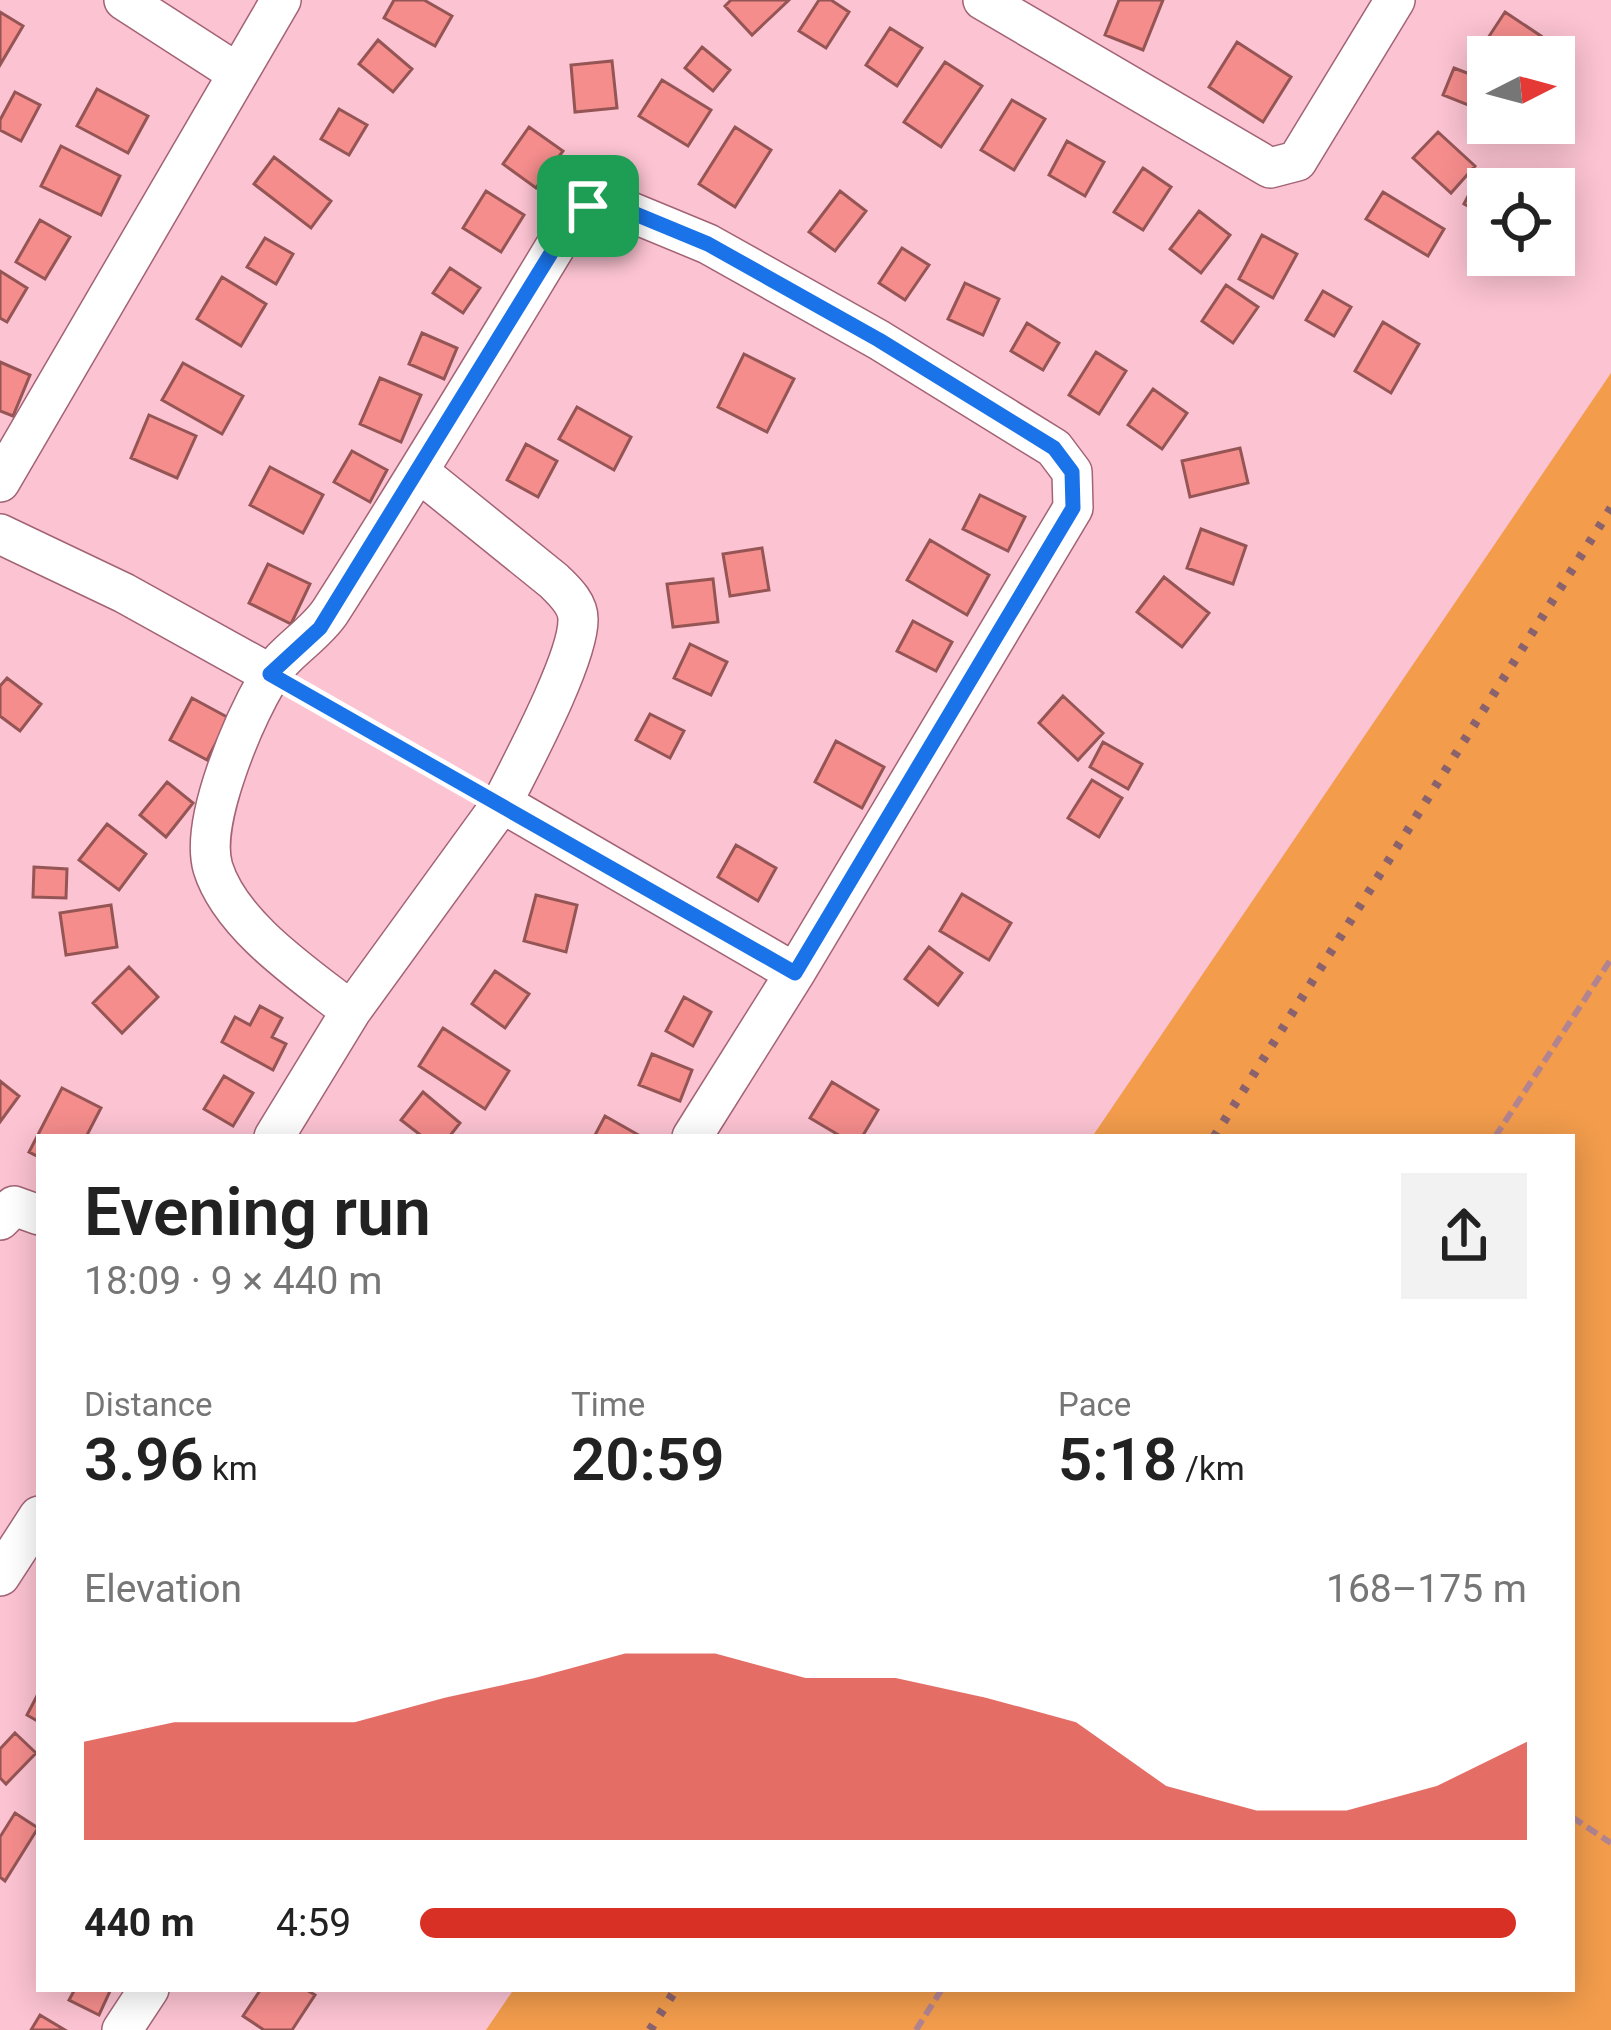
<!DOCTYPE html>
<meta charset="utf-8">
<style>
:root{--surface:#fff;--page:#f2f2f2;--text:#222;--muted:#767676;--accent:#d93025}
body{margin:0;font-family:Roboto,sans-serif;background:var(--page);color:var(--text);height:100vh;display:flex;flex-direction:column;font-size:45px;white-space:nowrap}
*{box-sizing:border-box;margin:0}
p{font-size:39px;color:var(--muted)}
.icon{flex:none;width:66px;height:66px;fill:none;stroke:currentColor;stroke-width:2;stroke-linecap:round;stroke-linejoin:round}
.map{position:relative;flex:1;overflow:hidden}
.panel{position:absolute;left:36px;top:1134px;width:1539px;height:858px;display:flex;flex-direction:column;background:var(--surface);border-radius:0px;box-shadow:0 6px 30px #0003}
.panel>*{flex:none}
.needle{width:78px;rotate:84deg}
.fabs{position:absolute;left:1467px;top:36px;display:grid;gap:24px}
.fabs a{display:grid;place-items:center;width:108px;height:108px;border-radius:0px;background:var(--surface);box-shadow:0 6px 30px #0003;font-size:60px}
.pin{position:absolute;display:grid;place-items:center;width:102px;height:102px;color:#fff;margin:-51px;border-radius:24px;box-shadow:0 6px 18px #0006}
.round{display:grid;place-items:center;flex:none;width:126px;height:126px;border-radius:0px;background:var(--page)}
.overview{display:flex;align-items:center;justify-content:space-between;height:204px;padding:0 48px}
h1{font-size:66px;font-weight:600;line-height:90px}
.stats{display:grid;grid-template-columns:repeat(3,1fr);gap:18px;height:204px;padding:12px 48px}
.stats div{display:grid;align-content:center}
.stats b{font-size:60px;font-weight:600}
.stats small{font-size:33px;font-weight:400}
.stats p{font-size:33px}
.chart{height:336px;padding:24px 48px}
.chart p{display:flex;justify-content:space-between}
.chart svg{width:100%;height:216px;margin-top:12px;fill:var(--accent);opacity:.7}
ul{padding:0 48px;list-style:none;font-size:39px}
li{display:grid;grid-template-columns:192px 144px 1fr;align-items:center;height:90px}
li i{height:30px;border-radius:15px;background:var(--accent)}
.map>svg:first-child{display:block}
.green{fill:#f29c4c}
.building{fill:#f48d8c;stroke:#955555;stroke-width:3}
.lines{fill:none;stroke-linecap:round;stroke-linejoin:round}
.minor-casing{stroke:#a26375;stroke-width:42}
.path{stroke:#b28491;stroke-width:6;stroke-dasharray:12 6;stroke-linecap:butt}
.minor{stroke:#fff;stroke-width:39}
.rail{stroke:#89626d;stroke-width:9;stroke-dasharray:6 12;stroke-linecap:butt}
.route-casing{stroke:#fff;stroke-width:24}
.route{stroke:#1a73e8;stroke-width:15}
</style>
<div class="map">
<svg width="1611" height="2030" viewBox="0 0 1611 2030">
<rect width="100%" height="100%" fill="#fcc3d2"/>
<!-- green -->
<path class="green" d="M1611 373V2030H486L514 1989H1572V1137H1092Z"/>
<!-- building -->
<path class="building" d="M394 0H424L452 16 435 46 384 18Z
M731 0H789L752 35 725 6Z
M819 0H831L849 12 826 48 799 31Z
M1119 0H1163L1143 50 1105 35Z
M0 12 23 26 0 65Z
M1505 12 1541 36 1527 57H1502L1484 44Z
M890 28 922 48 897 86 866 65Z
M378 40 412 69 393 92 359 64Z
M1237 42 1291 77 1263 122 1209 87Z
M702 47 730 70 713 91 685 68Z
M612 61 617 108 575 112 571 65Z
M945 62 982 86 941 147 904 122Z
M1454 68 1488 81 1483 111 1443 95Z
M662 80 711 110 688 146 639 116Z
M97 89 148 116 128 153 77 126Z
M15 92 40 105 21 141 0 130V120Z
M1012 100 1045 119 1014 170 981 150Z
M339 109 367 125 349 155 321 139Z
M529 127 563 151 536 188 503 164Z
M735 127 771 150 735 207 699 184Z
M1438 132 1475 166 1451 193 1413 158Z
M1067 141 1104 162 1085 196 1049 175Z
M61 146 120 176 101 215 41 186Z
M274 157 331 201 311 228 254 184Z
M1143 168 1171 187 1143 230 1114 212Z
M1481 171 1511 186 1488 189V217L1464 204Z
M486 191 524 215 501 252 463 228Z
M840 191 866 211 835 251 809 232Z
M1383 192 1444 229 1428 256 1366 219Z
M1199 211 1230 235 1201 273 1170 249Z
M40 220 70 237 45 279 16 262Z
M1262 235 1297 254 1273 298 1239 279Z
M265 238 293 254 276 284 247 267Z
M902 248 929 265 905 300 879 283Z
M450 268 480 288 463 313 433 293Z
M0 271 27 288 7 322 0 318Z
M222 277 266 304 241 346 197 319Z
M965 283 999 299 983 335 948 319Z
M1226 285 1258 307 1233 343 1202 321Z
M1323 291 1351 307 1334 336 1306 320Z
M1383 322 1419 344 1391 393 1355 371Z
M1027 323 1059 343 1043 370 1011 351Z
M422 333 457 348 444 379 409 364Z
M1096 352 1126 371 1099 414 1069 395Z
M744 354 794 379 767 432 718 407Z
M0 362 30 375 13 416 0 411Z
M183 363 243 396 222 434 162 400Z
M380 378 421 395 401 442 360 424Z
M1153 389 1187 413 1162 449 1128 425Z
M577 407 631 437 614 470 559 439Z
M149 415 196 436 177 478 131 458Z
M526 444 557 461 538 497 507 480Z
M1240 448 1248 483 1190 497 1182 461Z
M352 451 387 470 370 502 334 482Z
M270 467 323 495 303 533 250 505Z
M980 495 1025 517 1008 551 963 529Z
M1201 529 1246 546 1233 584 1187 568Z
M930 540 989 575 967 615 907 580Z
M762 548 769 590 730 596 723 554Z
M268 564 310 584 291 624 249 603Z
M1164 577 1209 613 1182 647 1137 612Z
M713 579 718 622 673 627 667 584Z
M913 621 952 642 936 671 897 651Z
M690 644 727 662 711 695 674 678Z
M7 678 41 704 20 731 0 716V686Z
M1063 696 1103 733 1078 760 1039 723Z
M192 698 229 718 207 760 170 740Z
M650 714 684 731 670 758 636 740Z
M836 741 884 767 862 808 815 782Z
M1103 742 1142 764 1128 789 1090 767Z
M1092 780 1122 798 1099 837 1068 818Z
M167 782 193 803 166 837 140 815Z
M107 824 146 854 119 890 79 860Z
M736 845 776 868 758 901 718 877Z
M34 867 67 869 66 898 33 897Z
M962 894 1011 923 989 960 940 931Z
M536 895 577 905 566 952 524 941Z
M111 905 117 947 66 955 60 913Z
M929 947 962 973 938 1005 905 979Z
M129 967 158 997 122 1033 93 1003Z
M495 971 529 994 505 1028 472 1004Z
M684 997 711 1012 693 1046 666 1031Z
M260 1006 282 1018 272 1037 286 1044 273 1070 222 1042 235 1017 250 1025Z
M443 1028 509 1071 485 1109 419 1066Z
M652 1054 692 1070 680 1101 639 1085Z
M224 1076 253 1093 233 1126 204 1109Z
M0 1081 19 1096 0 1122Z
M832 1082 878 1110 862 1137H842L810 1118Z
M62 1088 101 1108 86 1137H39V1157L29 1152Z
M423 1092 460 1123 449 1137H423L401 1120Z
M605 1116 642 1137H594Z
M39 1692V1722L27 1715Z
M15 1733 36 1753 6 1784 0 1778V1749Z
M15 1813 38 1828 5 1881 0 1877V1837Z
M75 1989H111L99 2015 69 2000Z
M261 1989H305L315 1995 292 2030H264L243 2016Z
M40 2015 65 2030H31Z"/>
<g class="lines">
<!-- minor casing -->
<g class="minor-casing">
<path id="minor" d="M124 0 237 73
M983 0 1270 168 1297 161 1395 0
M419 472 554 581C564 591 578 603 578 619 579 658 521 765 502 803L795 973
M0 482 281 0
M0 534 124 593 270 674
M351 1011C305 975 231 926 213 868 199 822 244 720 268 679 282 653 313 637 330 612 412 484 490 354 569 224L588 206 604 201 708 244 879 340 1054 448 1072 472 1073 508 795 973 692 1137
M274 1137 351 1011 502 803
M0 1220 14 1206 39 1215
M0 1576 39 1516
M122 2030 149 1989"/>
</g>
<!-- path -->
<path class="path" d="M301 691 473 787
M1495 1137 1611 959
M1572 1817 1611 1843
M916 2030 942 1989"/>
<!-- minor -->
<use href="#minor" class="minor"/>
<!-- rail -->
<path class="rail" d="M1214 1137 1611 508
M650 2030 676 1989"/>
</g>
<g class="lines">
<!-- route casing -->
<g class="route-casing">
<path id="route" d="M604 201 708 244 879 340 1054 448 1072 472 1073 508 795 973 270 674 320 628 569 224 588 206Z"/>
</g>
<!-- route -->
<use href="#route" class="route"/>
</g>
</svg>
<div class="fabs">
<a><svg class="needle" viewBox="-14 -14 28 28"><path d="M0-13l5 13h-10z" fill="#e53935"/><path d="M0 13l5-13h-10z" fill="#767676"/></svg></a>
<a><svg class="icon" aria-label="locate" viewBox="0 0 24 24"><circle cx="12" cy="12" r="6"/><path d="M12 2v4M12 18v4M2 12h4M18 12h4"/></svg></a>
</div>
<div class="pin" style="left:588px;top:206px;background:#1e9e55"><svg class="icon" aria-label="arrive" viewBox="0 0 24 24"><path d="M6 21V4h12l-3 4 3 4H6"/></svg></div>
<section class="panel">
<div class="overview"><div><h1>Evening run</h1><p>18:09 · 9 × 440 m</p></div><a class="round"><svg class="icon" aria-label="share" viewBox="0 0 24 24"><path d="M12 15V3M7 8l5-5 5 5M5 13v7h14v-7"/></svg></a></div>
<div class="stats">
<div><p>Distance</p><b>3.96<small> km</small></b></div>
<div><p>Time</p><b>20:59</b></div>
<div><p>Pace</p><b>5:18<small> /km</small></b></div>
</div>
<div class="chart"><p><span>Elevation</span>168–175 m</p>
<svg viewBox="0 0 160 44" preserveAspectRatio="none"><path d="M0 44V24L10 20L20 20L30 20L40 15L50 11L60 6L70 6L80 11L90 11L100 15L110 20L120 33L130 38L140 38L150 33L160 24V44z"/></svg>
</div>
<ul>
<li><b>440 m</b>4:59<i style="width:99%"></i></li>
</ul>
</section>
</div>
